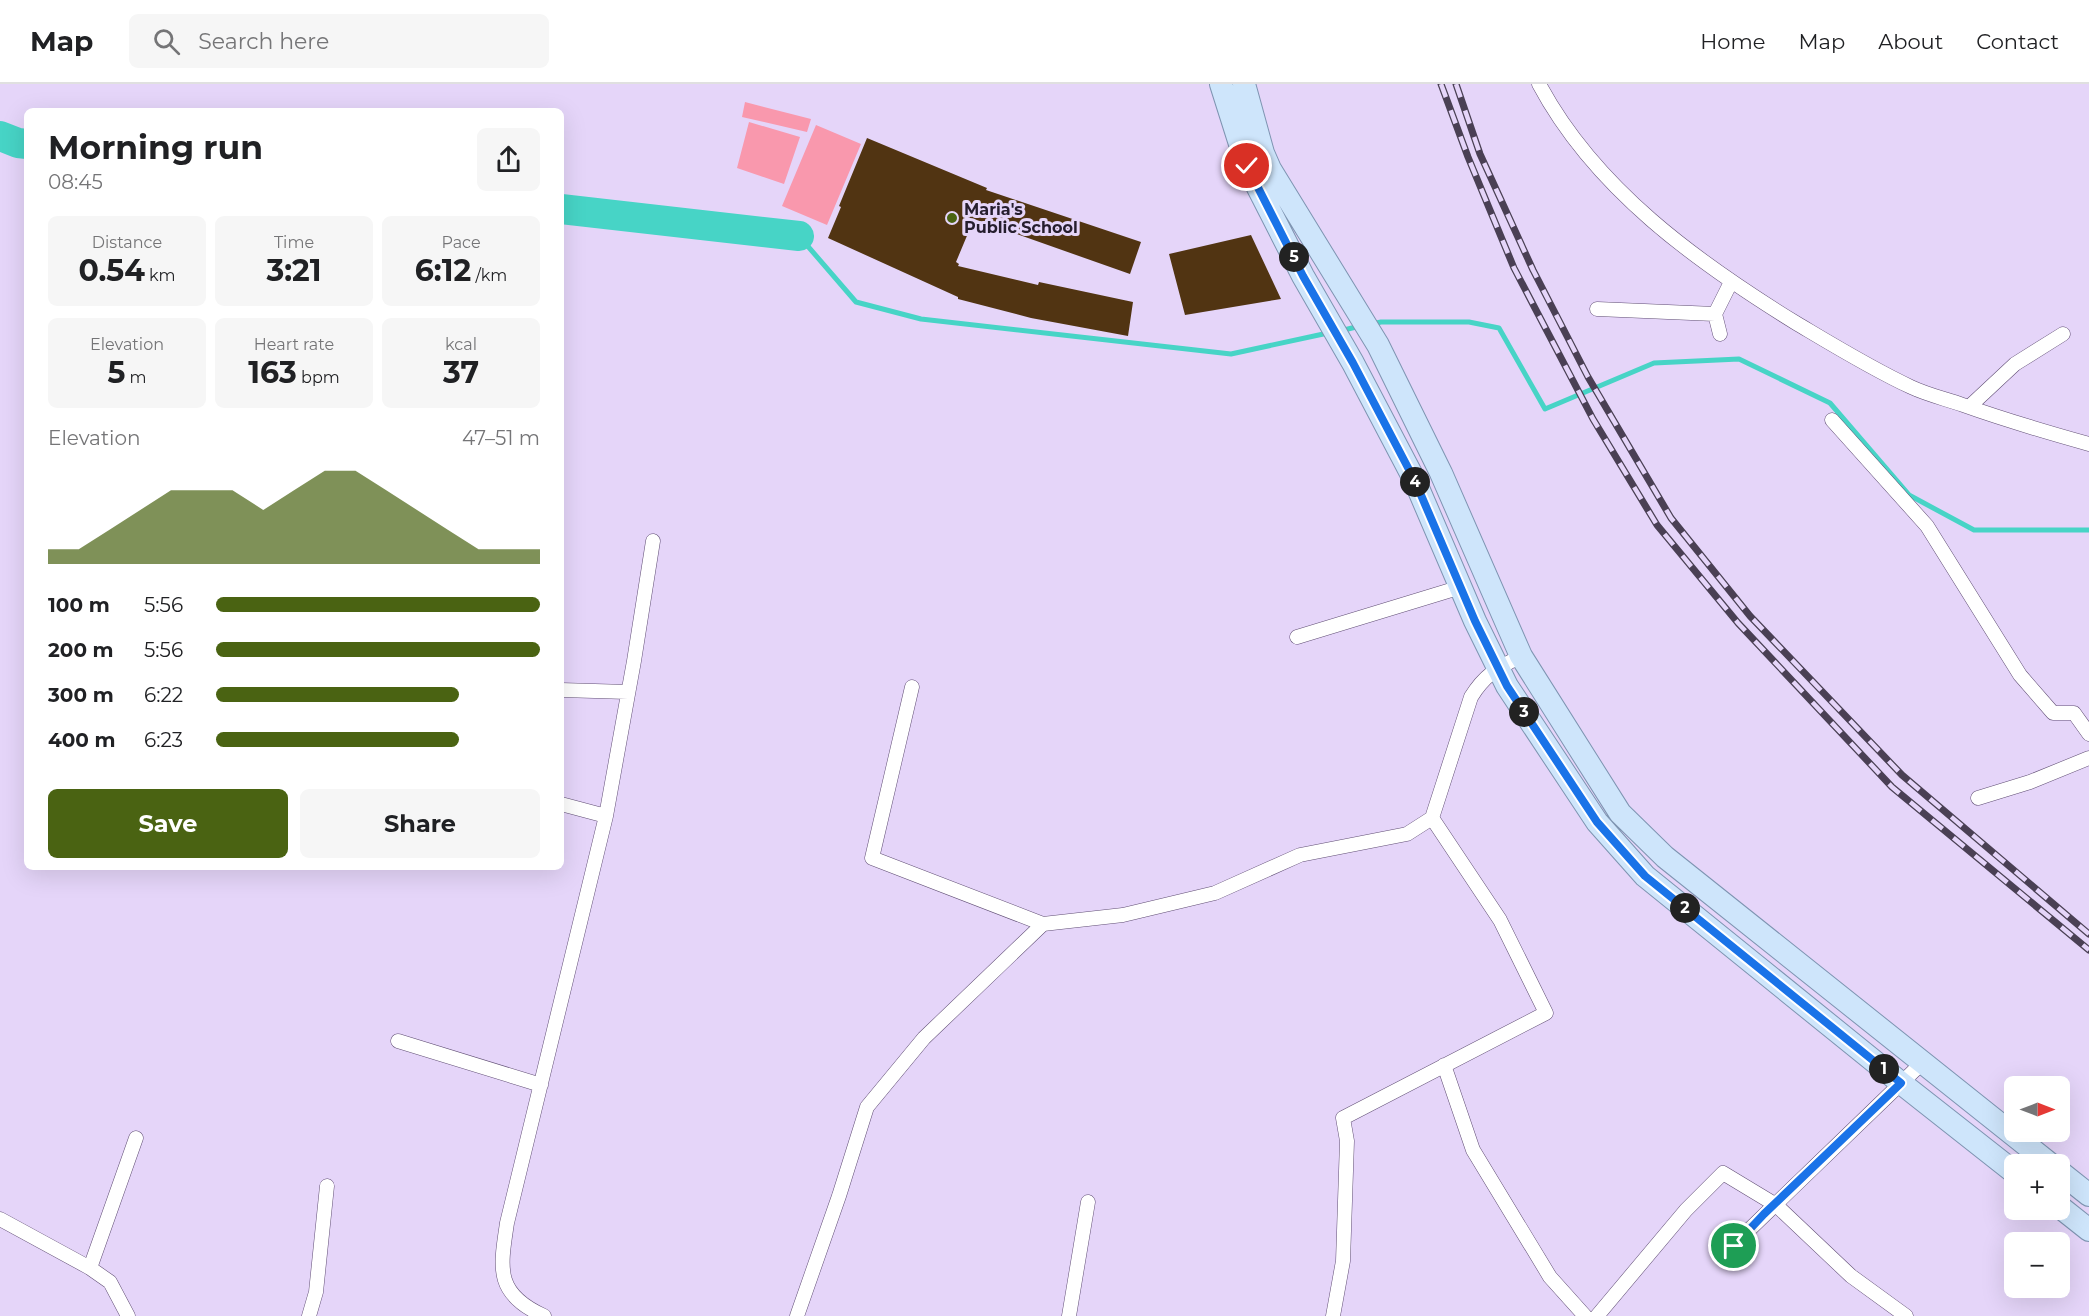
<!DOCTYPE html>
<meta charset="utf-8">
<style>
:root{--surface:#fff;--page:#f6f6f6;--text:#202124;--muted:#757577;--line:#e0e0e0;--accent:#4a6312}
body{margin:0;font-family:Montserrat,sans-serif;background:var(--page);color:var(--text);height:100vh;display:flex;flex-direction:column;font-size:22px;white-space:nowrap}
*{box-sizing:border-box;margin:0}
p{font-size:20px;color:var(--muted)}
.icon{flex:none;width:33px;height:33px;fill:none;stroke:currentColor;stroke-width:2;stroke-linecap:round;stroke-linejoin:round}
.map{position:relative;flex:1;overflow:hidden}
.drawer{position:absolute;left:24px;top:24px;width:540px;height:762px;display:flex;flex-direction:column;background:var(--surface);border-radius:9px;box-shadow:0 6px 24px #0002}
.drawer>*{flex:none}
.needle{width:39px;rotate:90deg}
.buttons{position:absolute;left:2004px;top:992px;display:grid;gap:12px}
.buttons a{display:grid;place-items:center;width:66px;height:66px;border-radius:9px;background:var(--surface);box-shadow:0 6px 24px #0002;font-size:30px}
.pin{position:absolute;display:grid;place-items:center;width:51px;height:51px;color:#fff;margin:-26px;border:3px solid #fff;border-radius:50%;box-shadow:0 2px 6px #0007}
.km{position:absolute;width:30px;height:30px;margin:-15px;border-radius:50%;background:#222;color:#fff;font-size:16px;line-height:30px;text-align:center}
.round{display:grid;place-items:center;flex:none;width:63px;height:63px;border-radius:9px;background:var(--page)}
.headline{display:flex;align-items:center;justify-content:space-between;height:102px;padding:0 24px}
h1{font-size:33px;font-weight:700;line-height:45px}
.stats{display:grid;grid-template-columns:repeat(3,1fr);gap:9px;height:102px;padding:6px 24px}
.stats div{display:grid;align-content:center;border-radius:9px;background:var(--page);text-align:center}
.stats b{font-size:30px;font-weight:700}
.stats small{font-size:16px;font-weight:400}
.stats p{font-size:16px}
.chart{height:168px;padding:12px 24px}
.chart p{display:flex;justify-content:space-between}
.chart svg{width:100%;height:108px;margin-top:6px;fill:var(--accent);opacity:.7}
.cta{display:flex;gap:12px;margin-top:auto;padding:12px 24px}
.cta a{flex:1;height:69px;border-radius:9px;background:var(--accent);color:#fff;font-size:24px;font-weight:700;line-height:69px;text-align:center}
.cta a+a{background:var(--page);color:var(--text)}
ul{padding:0 24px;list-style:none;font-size:20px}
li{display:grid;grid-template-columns:96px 72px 1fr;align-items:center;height:45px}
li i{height:15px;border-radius:8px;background:var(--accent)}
header{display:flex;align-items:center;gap:36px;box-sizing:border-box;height:84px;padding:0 30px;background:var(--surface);border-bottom:2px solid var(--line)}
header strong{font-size:28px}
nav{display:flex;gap:33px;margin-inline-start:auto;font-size:21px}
.search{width:420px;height:54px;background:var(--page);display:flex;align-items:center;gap:15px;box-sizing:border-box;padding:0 21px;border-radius:9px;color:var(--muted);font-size:22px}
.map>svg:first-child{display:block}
.green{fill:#f998ad}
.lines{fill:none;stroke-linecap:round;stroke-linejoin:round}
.stream{stroke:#47d4c6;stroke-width:5}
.river{stroke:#47d4c6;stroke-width:30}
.building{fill:#513412}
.minor-casing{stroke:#614f75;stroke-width:15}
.primary-casing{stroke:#7e94b1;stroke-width:24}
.minor{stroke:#fff;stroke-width:14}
.primary{stroke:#cee5fb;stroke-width:22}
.rail-casing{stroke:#4a4054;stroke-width:7}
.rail{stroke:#e5d5f9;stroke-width:4.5;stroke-dasharray:14;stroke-linecap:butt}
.route-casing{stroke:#fff;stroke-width:12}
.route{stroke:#1a73e8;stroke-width:8}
.poi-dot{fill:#4a6312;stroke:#e5d5f9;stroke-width:2}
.labels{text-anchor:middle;stroke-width:6;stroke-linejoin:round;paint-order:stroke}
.poi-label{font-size:16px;font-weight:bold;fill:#261e2e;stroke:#e5d5f9;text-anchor:start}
</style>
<header>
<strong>Map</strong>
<div class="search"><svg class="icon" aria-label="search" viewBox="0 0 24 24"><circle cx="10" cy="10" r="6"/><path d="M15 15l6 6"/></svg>Search here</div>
<nav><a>Home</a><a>Map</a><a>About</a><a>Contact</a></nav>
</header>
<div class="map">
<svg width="2089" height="1232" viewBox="0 0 2089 1232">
<rect width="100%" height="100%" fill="#e5d5f9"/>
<!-- green -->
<path class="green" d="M745 18 811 35 807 48 742 33Z
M749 38 800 53 784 100 737 84Z
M816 41 861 60 827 141 782 122Z"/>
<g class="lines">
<!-- stream -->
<path class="stream" d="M799 152 856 218 921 235 1231 270 1328 249
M1372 240 1381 238H1469L1499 244 1545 325 1654 279 1739 275 1830 319 1909 411 1974 446H2089
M1340 247 1360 242"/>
<!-- river -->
<path class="river" d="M0 52 18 59 27 60
M561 125 799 152"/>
</g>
<!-- building -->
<path class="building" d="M867 54 987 104 986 106 1141 158 1130 190 974 135 956 178 959 180 958 182 1038 201 1039 198 1133 218 1128 252 1031 234 958 215V213L828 154 841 123 839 122Z
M1251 151 1281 215 1185 231 1169 170Z"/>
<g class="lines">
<!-- minor casing -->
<g class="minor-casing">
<path id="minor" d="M1539 0C1595 105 1697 178 1796 239 1833 261 1872 285 1911 303 1928 311 1946 315 1963 321 2005 336 2046 348 2089 360
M1597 225 1715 230
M1720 250 1715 230 1731 198
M1969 323 2015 280 2063 250
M1832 336 1927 442 2020 591 2053 629H2074L2089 650
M1297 553 1461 503
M912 603 872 774 1043 840
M561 606 628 608
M1978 714 2030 698 2089 674
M561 720 606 732
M398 957 541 1001
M1444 981 1473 1066 1550 1193 1585 1232
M0 1135 90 1184 110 1198 128 1232
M1723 1171 1922 979
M90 1184 136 1054
M309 1232 316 1208 327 1102
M544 1232C495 1210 500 1185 507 1139L606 732 634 577 653 457
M797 1232 839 1112 867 1023 924 954 1043 840 1123 831 1215 809 1300 771 1407 750 1432 734 1471 613C1485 590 1498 584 1521 572
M1069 1232 1088 1118
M1333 1232 1343 1177 1347 1057 1343 1034 1546 929 1500 836 1432 734
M1597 1232 1686 1126 1723 1089 1776 1121 1851 1192 1906 1232"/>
</g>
<!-- primary casing -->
<g class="primary-casing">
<path id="primary" d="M1221 0 1247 82 1303 192 1353 279 1415 397 1475 537 1507 602 1597 738 1645 792 1901 999 2014 1088
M1244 0 1263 69 1270 85 1378 261 1441 389 1521 572 1620 729 1665 773 2050 1080
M2060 1088 2089 1111
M2060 1123 2089 1146"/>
</g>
<!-- minor -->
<use href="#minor" class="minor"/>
<!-- primary -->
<use href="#primary" class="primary"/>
<!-- rail casing -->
<g class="rail-casing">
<path id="rail" d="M1441 0 1468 73 1514 184 1593 335 1657 441 1738 539 1892 703 2089 866
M1456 0 1480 70 1533 186 1588 293 1671 434 1750 532 1902 691 2089 850"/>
</g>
<!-- rail -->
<use href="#rail" class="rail"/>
</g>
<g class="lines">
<!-- route casing -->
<g class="route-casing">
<path id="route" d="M1247 82 1303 192 1353 279 1415 397 1475 537 1507 602 1597 738 1645 792 1901 999 1764 1130 1734 1162"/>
</g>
<!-- route -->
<use href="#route" class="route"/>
</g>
<!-- markers -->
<circle class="poi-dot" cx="952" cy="134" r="6"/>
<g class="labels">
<!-- poi labels -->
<g class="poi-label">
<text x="964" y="131">Maria's<tspan x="964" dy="18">Public School</tspan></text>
</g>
</g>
</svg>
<div class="buttons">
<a><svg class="needle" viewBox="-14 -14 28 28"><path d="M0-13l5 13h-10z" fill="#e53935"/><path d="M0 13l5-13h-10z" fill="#757577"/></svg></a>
<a>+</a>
<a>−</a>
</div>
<div class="pin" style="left:1734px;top:1162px;background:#1e9e55"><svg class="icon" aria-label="arrive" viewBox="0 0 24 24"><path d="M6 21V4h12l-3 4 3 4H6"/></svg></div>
<div class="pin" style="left:1247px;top:82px;background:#d93025"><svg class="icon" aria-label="check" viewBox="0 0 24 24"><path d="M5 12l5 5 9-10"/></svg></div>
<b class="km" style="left:1884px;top:985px">1</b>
<b class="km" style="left:1685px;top:824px">2</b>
<b class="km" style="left:1524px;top:628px">3</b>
<b class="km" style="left:1415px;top:398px">4</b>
<b class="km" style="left:1294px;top:173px">5</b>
<section class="drawer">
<div class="headline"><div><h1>Morning run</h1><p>08:45</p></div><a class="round"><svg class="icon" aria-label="share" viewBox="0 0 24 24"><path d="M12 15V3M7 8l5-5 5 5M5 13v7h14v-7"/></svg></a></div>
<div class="stats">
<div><p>Distance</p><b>0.54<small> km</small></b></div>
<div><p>Time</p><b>3:21</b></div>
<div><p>Pace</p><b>6:12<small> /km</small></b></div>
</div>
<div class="stats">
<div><p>Elevation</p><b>5<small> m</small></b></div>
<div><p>Heart rate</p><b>163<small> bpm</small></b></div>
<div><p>kcal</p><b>37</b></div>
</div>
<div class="chart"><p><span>Elevation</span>47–51 m</p>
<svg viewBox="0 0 160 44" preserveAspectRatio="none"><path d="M0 44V38L10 38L20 30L30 22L40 14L50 14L60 14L70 22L80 14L90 6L100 6L110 14L120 22L130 30L140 38L150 38L160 38V44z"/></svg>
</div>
<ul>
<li><b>100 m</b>5:56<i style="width:100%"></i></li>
<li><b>200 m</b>5:56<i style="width:100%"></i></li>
<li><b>300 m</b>6:22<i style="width:75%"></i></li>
<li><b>400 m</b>6:23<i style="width:75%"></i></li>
</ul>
<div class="cta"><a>Save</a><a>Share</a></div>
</section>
</div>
